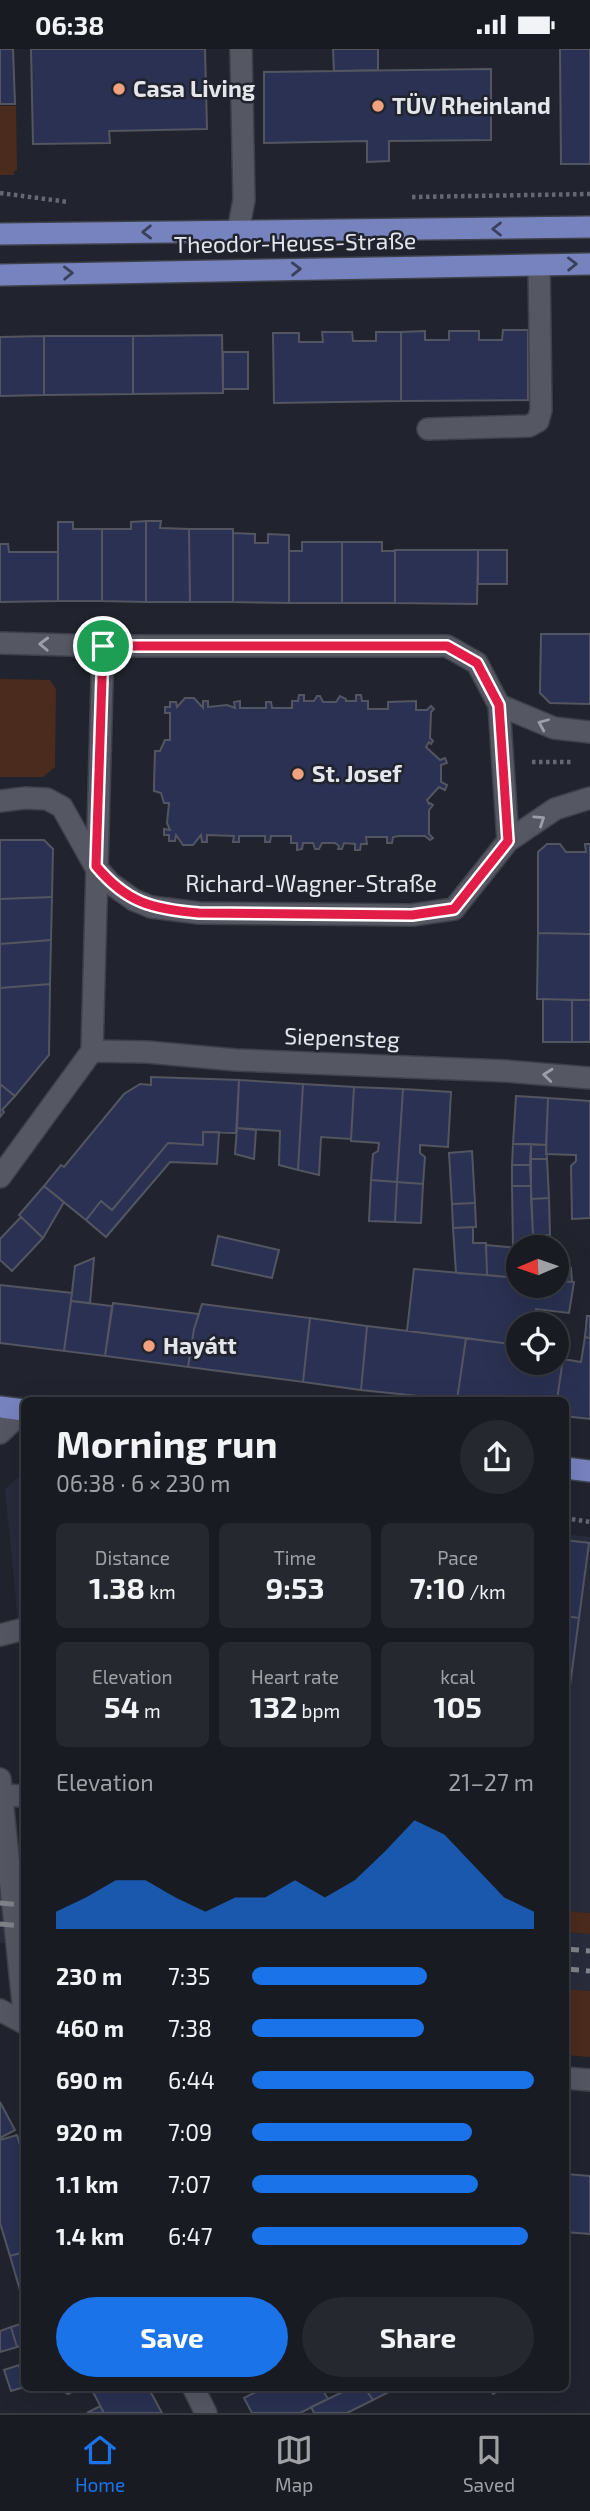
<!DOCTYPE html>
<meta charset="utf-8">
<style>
:root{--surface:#191b22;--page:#26282f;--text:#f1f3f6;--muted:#9fa1a5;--line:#373940;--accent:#1a73e8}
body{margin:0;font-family:"Exo 2",sans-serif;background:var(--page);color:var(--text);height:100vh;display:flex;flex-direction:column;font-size:26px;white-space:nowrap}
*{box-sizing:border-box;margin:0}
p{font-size:23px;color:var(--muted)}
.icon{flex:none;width:38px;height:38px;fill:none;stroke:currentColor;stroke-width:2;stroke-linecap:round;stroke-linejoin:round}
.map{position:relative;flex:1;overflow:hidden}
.drawer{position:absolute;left:21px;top:1348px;width:548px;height:994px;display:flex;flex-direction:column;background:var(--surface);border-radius:10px;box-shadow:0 7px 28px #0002,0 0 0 2px var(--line)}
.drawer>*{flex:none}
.needle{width:46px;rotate:268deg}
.fabs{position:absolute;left:506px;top:1186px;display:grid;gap:14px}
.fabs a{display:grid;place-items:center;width:63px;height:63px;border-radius:50%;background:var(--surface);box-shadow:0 7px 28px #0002,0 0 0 2px var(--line);font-size:35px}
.pin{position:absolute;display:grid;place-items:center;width:60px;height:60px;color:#fff;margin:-30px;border:4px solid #fff;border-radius:50%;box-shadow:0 2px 7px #0007}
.round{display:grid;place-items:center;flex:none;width:74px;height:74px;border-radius:37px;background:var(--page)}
.headline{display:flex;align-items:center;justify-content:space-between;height:119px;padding:0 35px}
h1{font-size:38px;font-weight:700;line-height:52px}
.stats{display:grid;grid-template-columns:repeat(3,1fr);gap:10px;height:119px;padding:7px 35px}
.stats div{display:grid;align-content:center;border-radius:10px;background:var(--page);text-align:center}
.stats b{font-size:30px;font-weight:700}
.stats small{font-size:19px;font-weight:400}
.stats p{font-size:19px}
.chart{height:196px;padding:14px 35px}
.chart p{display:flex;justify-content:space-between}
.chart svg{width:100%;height:126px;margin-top:7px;fill:var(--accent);opacity:.7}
.button{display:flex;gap:14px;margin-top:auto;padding:14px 35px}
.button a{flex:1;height:80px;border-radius:42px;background:var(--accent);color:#fff;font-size:28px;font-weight:700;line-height:80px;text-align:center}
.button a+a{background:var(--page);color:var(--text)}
ul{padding:0 35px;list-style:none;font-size:23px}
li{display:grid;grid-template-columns:112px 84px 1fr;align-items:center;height:52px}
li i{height:18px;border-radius:9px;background:var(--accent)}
.status{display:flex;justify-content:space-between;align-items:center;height:49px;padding:0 35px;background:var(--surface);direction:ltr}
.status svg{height:19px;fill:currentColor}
.menu{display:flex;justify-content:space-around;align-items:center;height:98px;border-top:2px solid var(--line);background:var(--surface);font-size:19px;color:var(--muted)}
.menu a{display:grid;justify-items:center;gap:4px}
.menu .current{color:var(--accent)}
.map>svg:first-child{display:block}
.built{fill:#282c3b}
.green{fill:#4b2b1d}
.building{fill:#2a3152;stroke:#535661;stroke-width:2}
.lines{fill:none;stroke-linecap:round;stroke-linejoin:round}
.minor-casing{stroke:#3f4149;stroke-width:24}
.major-casing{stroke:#3f4149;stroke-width:24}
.path{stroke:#656870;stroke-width:4.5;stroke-dasharray:3.5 3.5;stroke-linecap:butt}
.minor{stroke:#555763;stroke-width:21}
.major{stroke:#7783bf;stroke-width:21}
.rail{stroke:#81838b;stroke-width:5;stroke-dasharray:14 7;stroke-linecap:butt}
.oneway{stroke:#3b405a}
.oneway2{stroke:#9c9ea8}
.route-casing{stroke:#fff;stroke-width:14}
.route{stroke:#e11d48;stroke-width:9}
.poi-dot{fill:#f1a17d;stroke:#21242e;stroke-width:2.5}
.labels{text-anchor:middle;stroke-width:5;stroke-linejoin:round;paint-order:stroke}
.poi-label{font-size:23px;font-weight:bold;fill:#e4e6ec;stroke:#21242e;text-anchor:start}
.street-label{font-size:23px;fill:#e4e6ec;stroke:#21242e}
</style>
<div class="status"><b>06:38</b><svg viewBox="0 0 49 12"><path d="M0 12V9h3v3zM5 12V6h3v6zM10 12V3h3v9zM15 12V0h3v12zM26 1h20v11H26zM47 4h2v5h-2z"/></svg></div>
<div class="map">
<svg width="590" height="2364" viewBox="0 0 590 2364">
<rect width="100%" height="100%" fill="#21242e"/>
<!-- built -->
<path class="built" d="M24 1424V1632L5 1440Z
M565 1485 590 1488V1864L565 1862Z
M0 1823 24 1826V1896L0 1894Z
M565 1883 590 1885V1942L565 1940Z"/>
<!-- green -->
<path class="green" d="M0 57H16L17 121 14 122V126H0Z
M0 630 50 631 56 640 55 718 43 728H0Z
M565 1862 590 1864V1885L565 1883Z
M565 1940 590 1942V2008L565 2006Z"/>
<!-- building -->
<path class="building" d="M0 0H13L15 55H0Z
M31 0H205L207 80 109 82 110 94 33 95Z
M333 0H378V21L334 22Z
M560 0H590V115H561Z
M491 20V91L389 92V112L367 113V92L264 94V23Z
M503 281H528V351L401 352V283L425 282V291H449V282H479V291H502Z
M322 283H352L353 292H376V283H401V352L274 354 273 284H299V293H323Z
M222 286 223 344 133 345V287Z
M44 287H133V345L44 346Z
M44 287V346L0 347V288Z
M223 303H248V340H223Z
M146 472V553L102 552V480H131V473Z
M146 472H161L160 479 189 480 190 553H146Z
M58 473H73V480H102V552H58Z
M189 480H233V553H190Z
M233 484 255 485V494H268V485L289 486V554L233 553Z
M302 493H342V554H289V502H302Z
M342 493H382V502H395V554H342Z
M0 495H8L9 503H58V552L0 553Z
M395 501H478L477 555 395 554Z
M478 501H507V535H478Z
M541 585H590V655L550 654 540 644Z
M299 646H304V652H314L317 647H320L323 653H336L340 647 346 650V652H356V646H361L362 652H368V660H388V653L416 652V661H427L431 657 434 660 431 663 430 689 433 692 431 695 429 693 426 698 440 711 445 709 447 714 441 716V733L447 736 445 741 439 738 427 751 429 755 430 754 433 756 429 761V785L433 789 430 791 425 787H399L393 788 392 794H387V788H366L367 795H361L360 801H355V795L344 794 342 800H338L339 797 335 794H322L319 800H315L313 794H303L302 800 297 801V794H291V787H271L270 793H265V787H239V793H233L234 787 207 786V793H202L201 786 193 796H183L176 786 175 792H169V786H164V780L170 781 167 774 169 754H164L161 744 154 742V736L155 702H160L165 691H170V664H165V658H170V653H176L177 658 185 649H194L203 659V652H208V658L227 656 235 659 234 653 240 652V659H266V653H271L272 659H292V652H298Z
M0 791H44L53 800 52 848 0 850Z
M547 795H560L566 803H586L585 795H590V885L538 884V803Z
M52 848 51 891 0 895V850Z
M538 884 590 885V951L537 950Z
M51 891 50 935 0 939V895Z
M50 935 49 1006 15 1047 0 1035V939Z
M543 950 572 951V993H543Z
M572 951H590V993H572Z
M151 1028 239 1031 236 1084 203 1083V1096L168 1094 112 1161 101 1152 86 1171 44 1137 61 1116 64 1118 124 1045 140 1035 151 1036Z
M239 1031 303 1035 298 1121 279 1116 280 1082 237 1079Z
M0 1035 15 1047 2 1061 4 1063 0 1068Z
M303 1035 354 1038 351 1090 321 1088 319 1126 298 1121Z
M354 1038 403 1040 397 1133 371 1131 373 1105 378 1102 379 1094 351 1092Z
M403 1040 451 1043 448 1098 420 1096V1104L425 1108 423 1135 397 1133Z
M516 1047 548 1049 546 1096 513 1095Z
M548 1049 590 1052V1169L572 1170 571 1117 576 1112V1106L546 1105Z
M237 1079 256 1081 254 1110 235 1105Z
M203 1083H219L217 1115 170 1113 106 1188 86 1171 101 1152 112 1161 168 1094 203 1096Z
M513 1095H531L530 1116H512Z
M531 1095 546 1096 547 1110H531Z
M472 1102 475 1154 452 1155 449 1104Z
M531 1110H547L549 1149 531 1150Z
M512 1116H530L531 1137H512Z
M371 1131 397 1133 395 1173 369 1172Z
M397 1133 423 1135 421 1174 395 1173Z
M44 1137 64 1153 43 1189 19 1166Z
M512 1137H531L533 1186H550L551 1199H513Z
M549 1149 550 1186H533L531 1150Z
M475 1154 476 1178 453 1179 452 1155Z
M21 1168 43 1189 12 1222 0 1211V1190Z
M473 1178V1194H486L487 1226 456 1224 453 1179Z
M218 1187 279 1201 272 1229 212 1216Z
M486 1196 518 1199V1229L487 1226Z
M94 1209 90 1254 71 1252 75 1217Z
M556 1218 571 1219 572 1233 556 1232Z
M414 1220 518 1229V1237H556V1232L574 1233 569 1264 536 1260 534 1276H518V1296L407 1282Z
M0 1236 72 1244 64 1302 0 1294Z
M71 1252 112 1257 105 1307 64 1302Z
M113 1254 199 1265 194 1280 188 1318 105 1307Z
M202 1255 310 1269 303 1333 188 1318 194 1280Z
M587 1267H590V1289L585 1288Z
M310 1269 367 1277 361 1341 303 1333Z
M367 1277 466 1289 457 1351 361 1341Z
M585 1288 590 1289V1370L565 1367V1351H557L563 1310 581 1313Z
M466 1289 518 1296V1314H556V1301L564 1302 557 1351H457Z
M565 1491 589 1494 579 1569 565 1567Z
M565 1567 579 1569 569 1644 565 1648Z
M0 2053 15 2081 0 2089Z
M17 2086 24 2110V2203L10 2207 0 2174V2091Z
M566 2125 590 2127V2185L565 2183Z
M24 2203V2255L10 2207Z
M24 2274V2296L17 2298 11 2278Z
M11 2278 17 2298 0 2303V2282Z
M24 2315V2336L19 2316Z
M19 2316 24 2338 11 2342 4 2321Z
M57 2338H82L68 2345Z
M103 2338H148L162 2364H104L93 2343Z
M253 2338H312L314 2341 321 2338 328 2350 300 2364H252L244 2349 256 2343Z
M353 2338H364L373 2351 347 2364H314L311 2358Z
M364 2338H388L391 2342 373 2351Z
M490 2338H500L501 2341 493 2345Z
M100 2357 104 2364H87Z"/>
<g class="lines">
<!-- minor casing -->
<g class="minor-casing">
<path id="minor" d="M238 182 244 151 241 0
M428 380 529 377 538 372 541 361 539 216
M0 594 103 597H447L477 614 499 656 508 792
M499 656 554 679 590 683
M0 752 25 749 47 750 62 758 95 817 110 834 134 851 151 858 199 864 412 866 454 860 508 792 555 760 590 749
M92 1002 147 1003 236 1011 506 1022 590 1029
M0 1128 92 1002 103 597
M0 1384 24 1361
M0 1586 24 1580
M0 1730 24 1964
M2 1746 24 1747
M0 1961 24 1974
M565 2029 590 2031
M193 2338 206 2364"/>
</g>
<!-- major casing -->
<g class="major-casing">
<path id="major" d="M0 185 590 178
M0 226 590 215
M0 1358 24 1361
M565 1419 590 1422"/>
</g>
<!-- path -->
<path class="path" d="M0 144 68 153
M412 148 590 145
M532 713H572
M565 1469 590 1473"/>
<!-- minor -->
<use href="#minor" class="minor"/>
<!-- major -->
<use href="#major" class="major"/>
<!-- rail -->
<path class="rail" d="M0 1854 24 1856
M0 1875 24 1877
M565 1900 590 1902
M565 1920 590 1922"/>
</g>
<!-- one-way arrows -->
<defs><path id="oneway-chevron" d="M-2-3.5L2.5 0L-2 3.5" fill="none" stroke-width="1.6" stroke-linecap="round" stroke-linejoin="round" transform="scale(1.75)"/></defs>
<g class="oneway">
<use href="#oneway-chevron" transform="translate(497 180) rotate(180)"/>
<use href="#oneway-chevron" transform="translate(147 183) rotate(179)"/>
<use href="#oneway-chevron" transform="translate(572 215) rotate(-1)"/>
<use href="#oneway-chevron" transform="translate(296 220) rotate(-1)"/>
<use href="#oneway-chevron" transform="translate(68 224) rotate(-1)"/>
</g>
<g class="oneway2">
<use href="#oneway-chevron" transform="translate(44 595) rotate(-178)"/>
<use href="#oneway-chevron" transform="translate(543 675) rotate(-157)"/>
<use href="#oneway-chevron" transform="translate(540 771) rotate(-34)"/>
<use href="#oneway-chevron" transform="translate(548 1026) rotate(-174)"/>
</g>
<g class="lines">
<!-- route casing -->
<g class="route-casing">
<path id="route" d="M103 597H447L477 614 499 656 508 792 454 860 412 866 199 864C152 860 127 854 96 817Z"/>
</g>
<!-- route -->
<use href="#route" class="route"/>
</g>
<!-- markers -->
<g class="poi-dot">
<circle cx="119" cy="40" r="7"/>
<circle cx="378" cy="57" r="7"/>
<circle cx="298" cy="725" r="7"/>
<circle cx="149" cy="1297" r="7"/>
</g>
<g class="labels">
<!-- poi labels -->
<g class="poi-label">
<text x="133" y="48">Casa Living</text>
<text x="392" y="65">TÜV Rheinland</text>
<text x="312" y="733">St. Josef</text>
<text x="163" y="1305">Hayátt</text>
</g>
<!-- street labels -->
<g class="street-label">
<text transform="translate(295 194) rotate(-1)" y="8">Theodor-Heuss-Straße</text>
<text x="311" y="843">Richard-Wagner-Straße</text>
<text transform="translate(342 989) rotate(2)" y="8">Siepensteg</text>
</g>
</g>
</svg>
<div class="fabs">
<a><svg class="needle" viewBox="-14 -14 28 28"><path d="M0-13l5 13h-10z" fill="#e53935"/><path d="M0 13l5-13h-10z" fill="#9fa1a5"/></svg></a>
<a><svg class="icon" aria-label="locate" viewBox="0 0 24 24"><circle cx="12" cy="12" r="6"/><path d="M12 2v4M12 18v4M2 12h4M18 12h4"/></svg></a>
</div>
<div class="pin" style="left:103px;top:597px;background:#1e9e55"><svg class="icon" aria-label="arrive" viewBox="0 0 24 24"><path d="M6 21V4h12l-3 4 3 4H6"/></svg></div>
<section class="drawer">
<div class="headline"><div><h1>Morning run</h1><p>06:38 · 6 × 230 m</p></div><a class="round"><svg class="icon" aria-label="share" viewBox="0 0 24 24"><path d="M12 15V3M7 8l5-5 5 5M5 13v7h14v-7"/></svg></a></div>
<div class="stats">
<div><p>Distance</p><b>1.38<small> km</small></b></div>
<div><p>Time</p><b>9:53</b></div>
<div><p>Pace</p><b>7:10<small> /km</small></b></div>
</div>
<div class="stats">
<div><p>Elevation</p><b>54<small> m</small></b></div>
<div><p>Heart rate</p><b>132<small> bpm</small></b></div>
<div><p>kcal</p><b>105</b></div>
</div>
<div class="chart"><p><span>Elevation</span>21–27 m</p>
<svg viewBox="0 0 160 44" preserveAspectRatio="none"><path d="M0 44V38L10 33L20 27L30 27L40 33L50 38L60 33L70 33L80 27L90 33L100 27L110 17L120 6L130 11L140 22L150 33L160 38V44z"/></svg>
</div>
<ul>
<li><b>230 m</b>7:35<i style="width:62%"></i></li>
<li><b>460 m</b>7:38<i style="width:61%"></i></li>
<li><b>690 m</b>6:44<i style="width:100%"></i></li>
<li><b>920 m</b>7:09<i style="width:78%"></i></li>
<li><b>1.1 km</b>7:07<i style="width:80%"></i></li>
<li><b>1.4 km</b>6:47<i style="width:98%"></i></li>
</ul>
<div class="button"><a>Save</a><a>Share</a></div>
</section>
</div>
<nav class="menu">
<a class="current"><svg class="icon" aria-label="home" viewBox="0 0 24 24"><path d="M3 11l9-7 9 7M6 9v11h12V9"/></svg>Home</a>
<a><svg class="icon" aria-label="map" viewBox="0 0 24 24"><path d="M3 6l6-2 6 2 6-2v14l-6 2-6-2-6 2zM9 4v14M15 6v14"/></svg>Map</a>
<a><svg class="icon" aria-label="saved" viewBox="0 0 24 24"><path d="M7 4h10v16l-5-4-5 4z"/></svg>Saved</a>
</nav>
